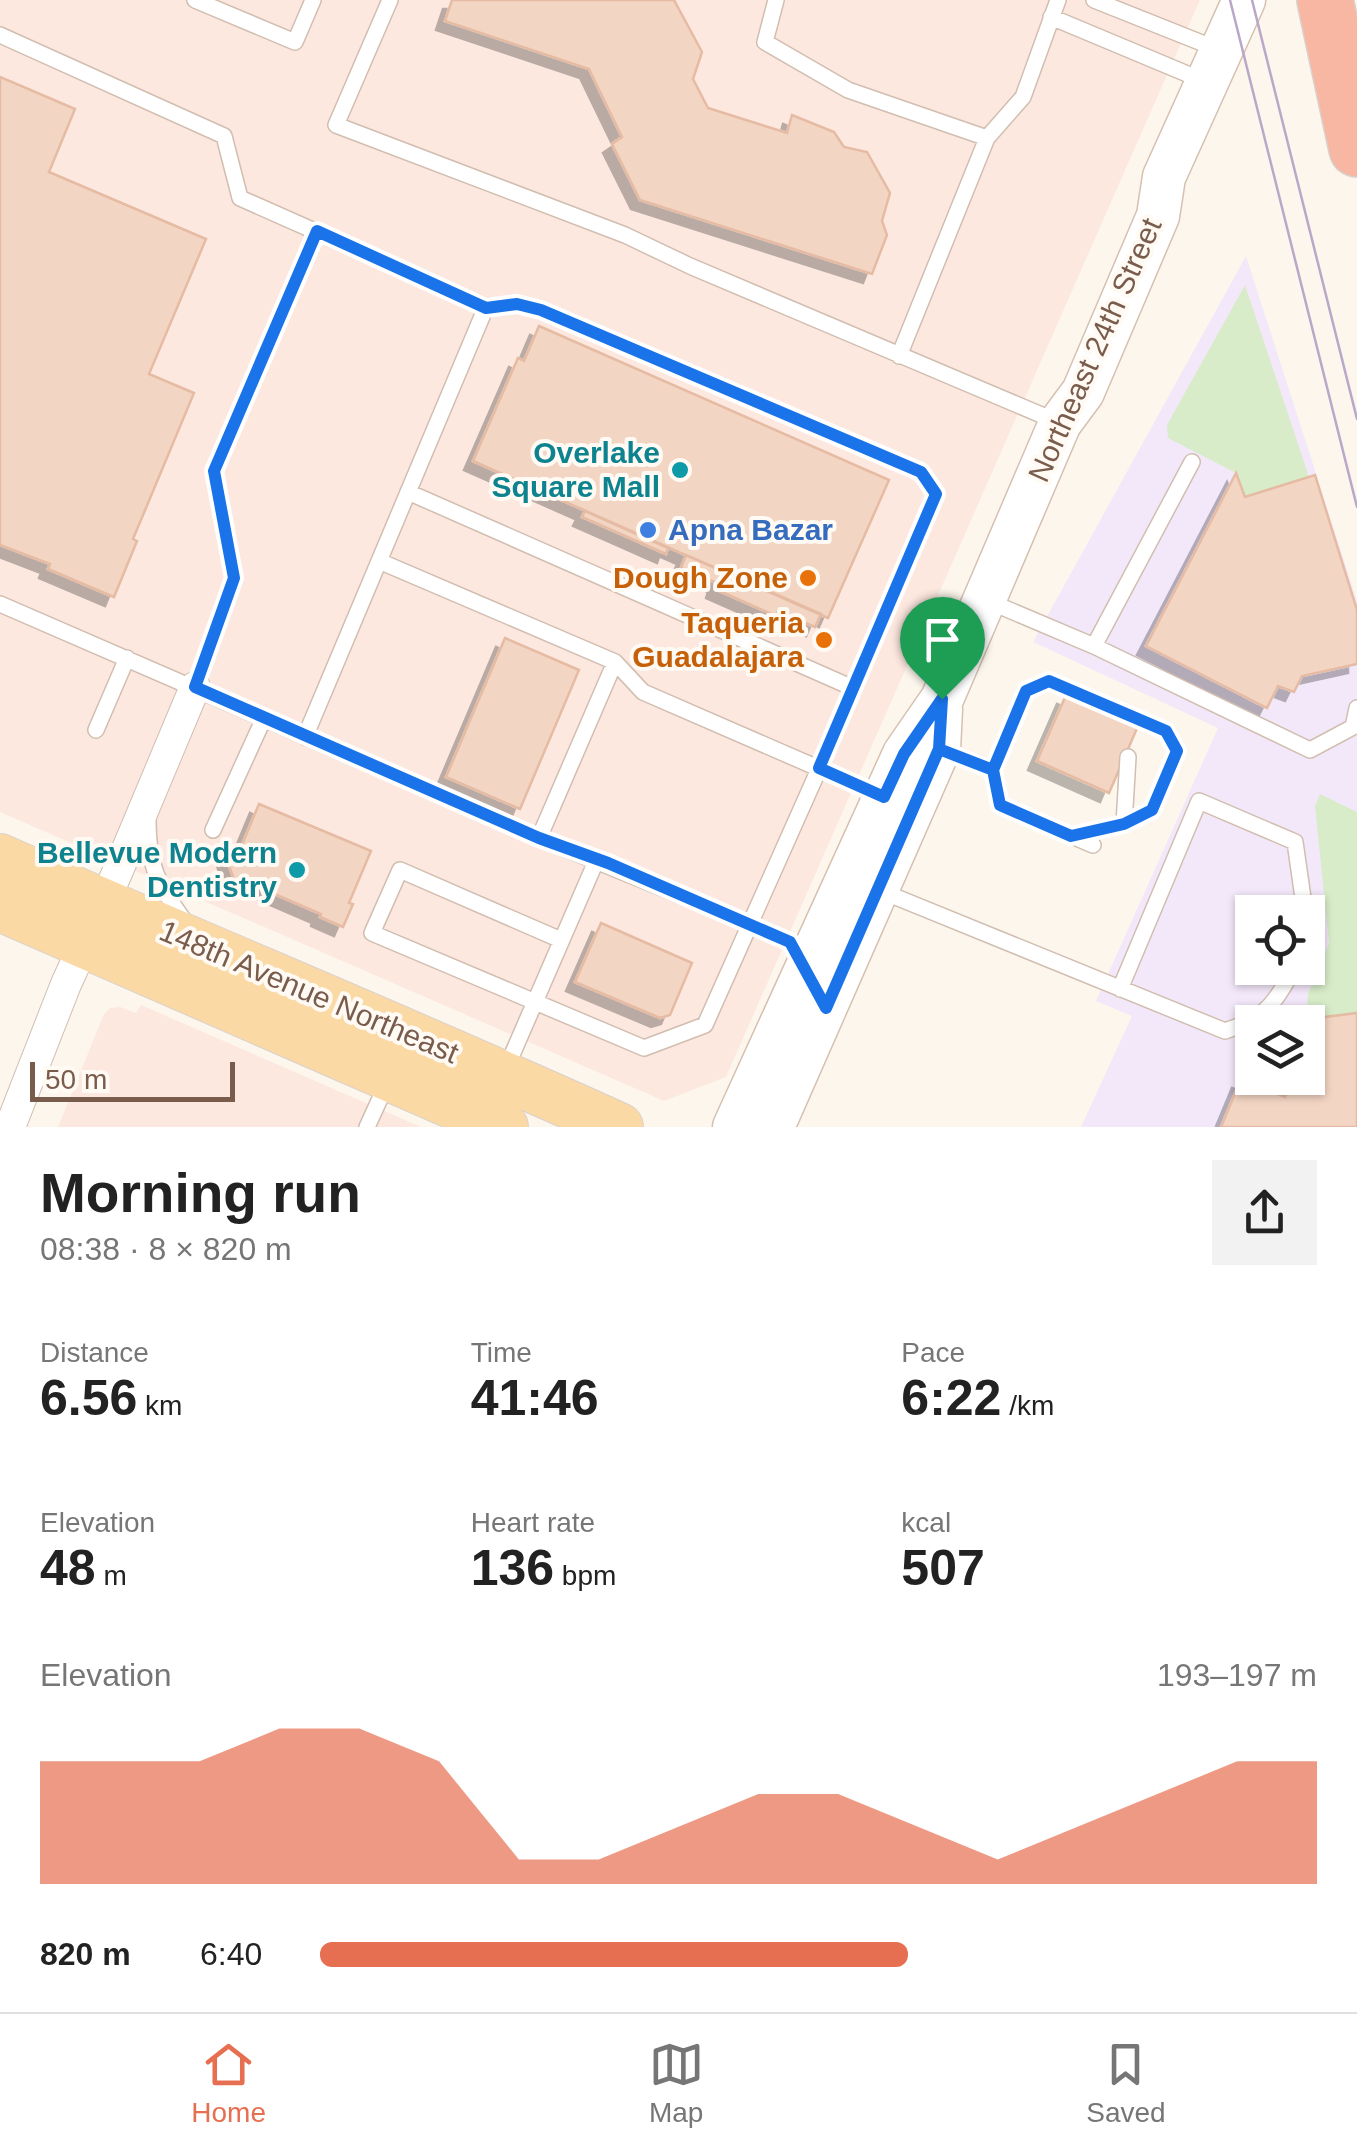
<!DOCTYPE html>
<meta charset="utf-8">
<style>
:root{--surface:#fff;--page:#f2f2f2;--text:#222;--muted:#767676;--line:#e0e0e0;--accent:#e76f51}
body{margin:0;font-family:Helvetica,sans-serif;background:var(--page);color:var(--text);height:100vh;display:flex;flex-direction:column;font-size:38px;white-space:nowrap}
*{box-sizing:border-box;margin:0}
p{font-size:32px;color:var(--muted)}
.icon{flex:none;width:55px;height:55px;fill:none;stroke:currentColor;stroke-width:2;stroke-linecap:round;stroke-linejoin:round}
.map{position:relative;height:1127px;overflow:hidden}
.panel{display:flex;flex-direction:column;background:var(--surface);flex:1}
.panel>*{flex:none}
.tools{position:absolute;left:1235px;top:895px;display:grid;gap:20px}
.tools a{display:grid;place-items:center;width:90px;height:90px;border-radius:0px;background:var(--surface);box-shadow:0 2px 8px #0004;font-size:50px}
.scale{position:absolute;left:30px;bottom:25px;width:205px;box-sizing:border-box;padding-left:10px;border:5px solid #7a5c4d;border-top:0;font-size:28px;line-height:35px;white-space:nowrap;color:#7a5c4d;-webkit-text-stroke:8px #fffaf3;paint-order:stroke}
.pin{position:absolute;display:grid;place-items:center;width:85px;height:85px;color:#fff;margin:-102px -42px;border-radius:50% 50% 50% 0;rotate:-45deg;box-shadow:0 0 10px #0007}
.pin .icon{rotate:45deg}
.round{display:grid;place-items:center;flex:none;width:105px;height:105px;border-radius:0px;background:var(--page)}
.overview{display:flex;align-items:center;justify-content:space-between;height:170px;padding:0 40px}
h1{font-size:55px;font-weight:700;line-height:75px}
.metrics{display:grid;grid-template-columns:repeat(3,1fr);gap:15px;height:170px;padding:10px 40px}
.metrics div{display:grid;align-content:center}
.metrics b{font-size:50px;font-weight:700}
.metrics small{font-size:28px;font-weight:400}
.metrics p{font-size:28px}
.chart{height:280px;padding:20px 40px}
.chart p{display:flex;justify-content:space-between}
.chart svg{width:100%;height:180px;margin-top:10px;fill:var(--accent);opacity:.7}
ul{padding:0 40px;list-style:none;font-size:32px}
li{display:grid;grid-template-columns:160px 120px 1fr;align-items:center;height:75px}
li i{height:25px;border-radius:12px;background:var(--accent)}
.tab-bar{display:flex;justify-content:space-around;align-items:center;height:140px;border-top:2px solid var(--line);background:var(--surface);font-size:28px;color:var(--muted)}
.tab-bar a{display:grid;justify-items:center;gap:5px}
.tab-bar .current{color:var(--accent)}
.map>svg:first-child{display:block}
.commercial{fill:#fde8e0}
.education{fill:#f3e8fa;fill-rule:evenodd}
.park{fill:#d8ecc9}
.building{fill:#f3d5c3;stroke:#e6bba3;stroke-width:2.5;filter:url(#shadow)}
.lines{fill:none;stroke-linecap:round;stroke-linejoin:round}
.lane-casing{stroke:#d1beb0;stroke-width:18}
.street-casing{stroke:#d1beb0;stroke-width:32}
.secondary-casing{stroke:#d6c0b0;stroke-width:45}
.primary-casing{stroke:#dad1cd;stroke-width:50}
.highway-casing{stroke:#dad1cd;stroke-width:58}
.lane{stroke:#fff;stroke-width:15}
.street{stroke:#fff;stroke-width:30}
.secondary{stroke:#fff;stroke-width:42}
.primary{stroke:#fbd9a5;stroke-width:48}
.highway{stroke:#f7b7a3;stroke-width:55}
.tram{stroke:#b9a8c9;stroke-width:2.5}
.route-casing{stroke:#fff;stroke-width:20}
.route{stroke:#1a73e8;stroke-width:12}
.culture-dot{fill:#0f9aa8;stroke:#fffaf3;stroke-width:4}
.shop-dot{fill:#3f7fe0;stroke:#fffaf3;stroke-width:4}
.food-dot{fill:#e8710a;stroke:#fffaf3;stroke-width:4}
.labels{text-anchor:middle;stroke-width:8;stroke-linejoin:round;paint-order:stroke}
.street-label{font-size:30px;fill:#7a5c4d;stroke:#fffaf3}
.culture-label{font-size:30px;font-weight:bold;fill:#0d838f;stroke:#fffaf3;text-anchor:end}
.shop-label{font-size:30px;font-weight:bold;fill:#366cbe;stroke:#fffaf3;text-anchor:start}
.food-label{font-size:30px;font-weight:bold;fill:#c56008;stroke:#fffaf3;text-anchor:end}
</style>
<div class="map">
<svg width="1357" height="1127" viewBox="0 0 1357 1127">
<defs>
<filter id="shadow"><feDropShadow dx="-9" dy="9" stdDeviation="0" flood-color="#0004"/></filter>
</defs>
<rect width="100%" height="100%" fill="#fdf6ec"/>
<!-- commercial -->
<path class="commercial" d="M0 0H1200L726 1077 664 1101 0 812Z
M141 1005 421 1127H58L104 1014 110 1008 120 1007 136 1013Z"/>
<!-- education -->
<path class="education" d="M1246 256 1357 601V1127H1081L1132 1016 1096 1001 1218 728 1033 642ZM1252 912H1308V968H1252ZM1252 1022H1308V1078H1252Z"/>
<!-- park -->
<path class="park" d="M1245 285 1309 477 1245 497 1236 473 1168 438 1167 425Z
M1320 794 1357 812V1013L1325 1017 1307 1008 1308 994 1329 943 1315 806Z"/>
<!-- building -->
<path class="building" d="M452 0H674L702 52 693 79 708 108 787 133 792 115 834 132 844 147 867 152 890 193 882 221 887 235 872 274 640 200 612 144 622 137 589 69 445 21Z
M0 77 75 109 49 172 206 239 149 374 194 393 133 539 137 541 114 597 48 569 50 564 0 545Z
M539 326 889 480 828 618 473 461 518 358 524 361Z
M1236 473 1245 497 1315 475 1357 610V664L1302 676 1294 692 1278 686 1267 708 1146 646Z
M585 511 668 548 666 554 582 517Z
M686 555 821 614 815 627 778 611 776 616 715 589 717 583 681 568Z
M505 638 579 670 520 809 446 777Z
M1066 695 1138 726 1109 793 1037 761Z
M259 804 371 851 349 903 353 904 343 927 320 917 321 914 249 883 237 888 226 857 239 852Z
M601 923 692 963 670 1015 660 1018 575 982Z
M1357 1013V1127H1221L1241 1079 1285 1097 1295 1078H1308V1052L1325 1017Z"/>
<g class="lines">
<!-- lane casing -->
<g class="lane-casing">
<path id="lane" d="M195 0 295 42 313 0
M390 0 336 125 625 235 690 266 1058 422
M776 0 765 42 848 90 987 138
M1094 0 1217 49
M1051 17 1204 81
M0 35 224 136 240 198 486 307 517 304 541 309 921 472 936 493 819 769 705 1025 644 1048 372 933 400 870 561 940
M899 356 987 138 1023 97 1058 0
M408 492 853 688
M379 561 615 662 643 692 880 795
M988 601 1094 646 1192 462
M0 604 539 838 748 923 790 942 802 965
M1094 646 1310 750 1353 727 1357 708
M195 687 234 579 214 471 317 231
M96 730 127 658
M305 737 486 307
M943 750 993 769
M148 820C148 867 158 884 185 922
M1124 824 1128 757
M213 830 264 718
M1071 836 1124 824 1152 810 1177 751 1166 731 1049 681 1026 691 993 769 1000 805 1093 845
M539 838 615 662
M881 891 1225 1031C1265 1018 1275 1004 1294 968
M1120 989 1199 801 1295 842 1305 912
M505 1071 597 859
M367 1127 388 1081"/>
</g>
<!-- street casing -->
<g class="street-casing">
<path id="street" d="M10 1127 66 984 117 873 195 687"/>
</g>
<!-- secondary casing -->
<g class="secondary-casing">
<path id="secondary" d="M734 1127 904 754 942 699 1060 423 1083 392 1158 216 1164 177 1244 0
M773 1127 939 749 941 709"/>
</g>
<!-- primary casing -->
<g class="primary-casing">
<path id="primary" d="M0 858C206 949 414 1034 619 1127
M0 907 504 1127"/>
</g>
<!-- highway casing -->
<g class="highway-casing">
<path id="highway" d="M1325 0 1357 149"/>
</g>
<!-- lane -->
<use href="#lane" class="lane"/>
<!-- street -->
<use href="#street" class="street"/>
<!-- secondary -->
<use href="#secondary" class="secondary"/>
<!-- primary -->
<use href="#primary" class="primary"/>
<!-- highway -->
<use href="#highway" class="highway"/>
<!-- tram -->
<path class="tram" d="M1230 0 1357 507
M1252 0 1357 419"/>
</g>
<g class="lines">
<!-- route casing -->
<g class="route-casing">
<path id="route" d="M942 699 904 754 884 797 819 768 936 494 921 472 541 310 517 304 486 308 317 231 214 471 234 578 195 687 539 838 608 863 790 942 826 1008 939 749 993 770 1000 805 1071 836 1124 824 1152 810 1177 751 1166 731 1049 681 1026 691 993 770 939 749 942 699"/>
</g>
<!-- route -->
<use href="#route" class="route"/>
</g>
<!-- markers -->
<g class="culture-dot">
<circle cx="680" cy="470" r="10"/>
<circle cx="297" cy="870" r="10"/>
</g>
<circle class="shop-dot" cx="648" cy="530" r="10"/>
<g class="food-dot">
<circle cx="808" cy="578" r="10"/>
<circle cx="824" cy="640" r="10"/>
</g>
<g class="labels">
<!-- street labels -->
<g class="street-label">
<text transform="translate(1095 350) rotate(-66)" y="10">Northeast 24th Street</text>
<text transform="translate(309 992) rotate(23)" y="10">148th Avenue Northeast</text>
</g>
<!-- culture labels -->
<g class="culture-label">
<text x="660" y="463">Overlake<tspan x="660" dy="34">Square Mall</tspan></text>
<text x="277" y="863">Bellevue Modern<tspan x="277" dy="34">Dentistry</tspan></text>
</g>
<!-- shop labels -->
<g class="shop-label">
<text x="668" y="540">Apna Bazar</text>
</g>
<!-- food labels -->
<g class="food-label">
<text x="788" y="588">Dough Zone</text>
<text x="804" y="633">Taqueria<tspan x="804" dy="34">Guadalajara</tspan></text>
</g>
</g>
</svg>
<div class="tools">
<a><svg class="icon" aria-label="locate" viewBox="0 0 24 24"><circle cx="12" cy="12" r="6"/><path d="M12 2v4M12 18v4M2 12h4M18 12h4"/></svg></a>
<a><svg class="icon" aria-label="layers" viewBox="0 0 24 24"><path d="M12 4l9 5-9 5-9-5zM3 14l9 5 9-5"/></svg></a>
</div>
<div class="scale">50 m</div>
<div class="pin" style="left:942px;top:699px;background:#1e9e55"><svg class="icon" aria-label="arrive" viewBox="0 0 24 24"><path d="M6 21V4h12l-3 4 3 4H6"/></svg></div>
</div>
<section class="panel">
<div class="overview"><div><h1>Morning run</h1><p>08:38 · 8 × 820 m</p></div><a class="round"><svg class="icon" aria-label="share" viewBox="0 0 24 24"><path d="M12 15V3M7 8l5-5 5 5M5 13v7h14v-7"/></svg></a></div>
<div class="metrics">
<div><p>Distance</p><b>6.56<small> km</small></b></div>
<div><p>Time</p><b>41:46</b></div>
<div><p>Pace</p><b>6:22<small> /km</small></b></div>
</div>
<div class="metrics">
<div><p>Elevation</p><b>48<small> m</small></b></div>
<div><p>Heart rate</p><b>136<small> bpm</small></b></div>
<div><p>kcal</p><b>507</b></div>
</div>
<div class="chart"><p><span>Elevation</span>193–197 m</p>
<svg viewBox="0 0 160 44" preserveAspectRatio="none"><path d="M0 44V14L10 14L20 14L30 6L40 6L50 14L60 38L70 38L80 30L90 22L100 22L110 30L120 38L130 30L140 22L150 14L160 14V44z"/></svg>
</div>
<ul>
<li><b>820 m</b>6:40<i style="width:59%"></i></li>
</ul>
</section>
<nav class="tab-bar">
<a class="current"><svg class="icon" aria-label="home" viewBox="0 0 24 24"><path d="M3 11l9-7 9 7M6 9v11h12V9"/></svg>Home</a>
<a><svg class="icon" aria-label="map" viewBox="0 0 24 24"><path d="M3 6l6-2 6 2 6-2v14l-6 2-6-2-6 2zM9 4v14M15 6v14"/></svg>Map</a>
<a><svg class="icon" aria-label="saved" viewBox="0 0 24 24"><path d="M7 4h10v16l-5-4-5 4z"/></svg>Saved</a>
</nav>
